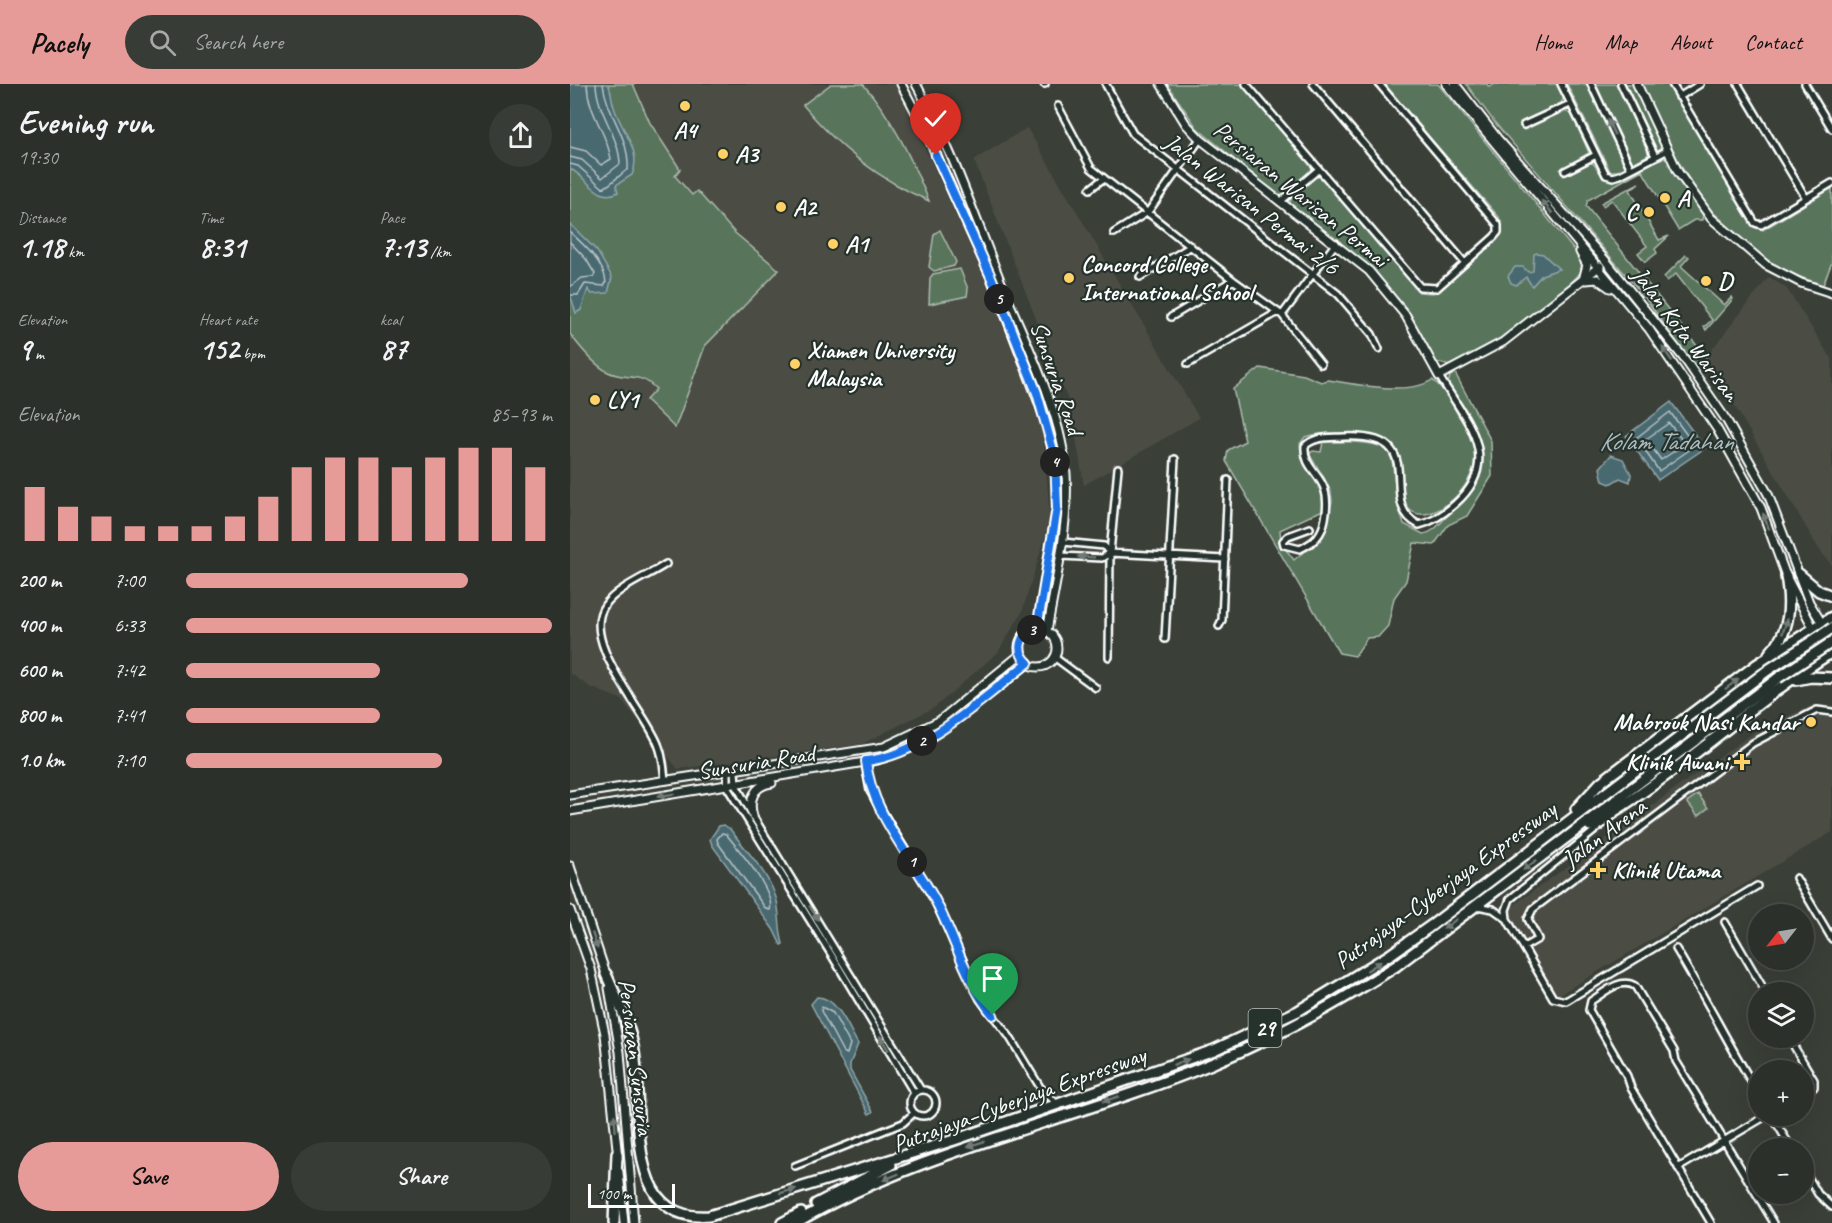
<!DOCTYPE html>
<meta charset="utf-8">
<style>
:root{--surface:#2c302a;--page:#383c36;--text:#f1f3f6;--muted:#a6a9a8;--line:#484b47;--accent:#e69b98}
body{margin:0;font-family:Caveat,sans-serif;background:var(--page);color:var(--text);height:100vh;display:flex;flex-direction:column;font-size:22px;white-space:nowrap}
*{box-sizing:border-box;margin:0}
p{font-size:20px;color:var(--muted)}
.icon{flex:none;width:33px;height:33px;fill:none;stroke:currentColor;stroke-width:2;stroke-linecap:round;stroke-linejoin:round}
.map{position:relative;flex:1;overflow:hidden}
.side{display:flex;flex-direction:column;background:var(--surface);width:570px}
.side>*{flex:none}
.needle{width:39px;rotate:239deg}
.fabs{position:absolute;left:1178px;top:820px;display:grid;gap:12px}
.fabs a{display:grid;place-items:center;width:66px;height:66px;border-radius:50%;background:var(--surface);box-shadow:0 6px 24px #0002,0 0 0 2px var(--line);font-size:30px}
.scale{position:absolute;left:18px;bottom:15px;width:87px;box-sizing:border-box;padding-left:6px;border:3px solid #fff;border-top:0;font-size:16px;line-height:21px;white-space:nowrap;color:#fff;-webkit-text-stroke:4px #26332d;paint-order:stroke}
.pin{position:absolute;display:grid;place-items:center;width:51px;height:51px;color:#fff;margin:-62px -26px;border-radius:50% 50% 50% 0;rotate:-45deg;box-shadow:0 0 6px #0007}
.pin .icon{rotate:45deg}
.km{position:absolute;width:30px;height:30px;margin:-15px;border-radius:50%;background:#222;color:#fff;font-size:16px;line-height:30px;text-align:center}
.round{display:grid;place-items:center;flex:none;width:63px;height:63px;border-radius:32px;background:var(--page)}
.summary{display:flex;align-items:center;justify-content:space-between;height:102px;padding:0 18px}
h1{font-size:33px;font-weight:700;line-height:45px}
.stats{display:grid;grid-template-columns:repeat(3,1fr);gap:9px;height:102px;padding:6px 18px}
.stats div{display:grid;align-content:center}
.stats b{font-size:30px;font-weight:700}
.stats small{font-size:16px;font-weight:400}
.stats p{font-size:16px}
.chart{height:168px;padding:12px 18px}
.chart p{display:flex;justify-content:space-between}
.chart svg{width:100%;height:108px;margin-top:6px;stroke:var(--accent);stroke-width:6}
.cta{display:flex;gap:12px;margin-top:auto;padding:12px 18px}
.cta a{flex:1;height:69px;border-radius:36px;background:var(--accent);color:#111;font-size:24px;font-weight:700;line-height:69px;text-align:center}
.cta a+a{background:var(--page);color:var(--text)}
ul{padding:0 18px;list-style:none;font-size:20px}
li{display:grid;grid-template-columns:96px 72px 1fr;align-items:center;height:45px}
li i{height:15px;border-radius:8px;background:var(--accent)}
header{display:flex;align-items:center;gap:36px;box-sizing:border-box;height:84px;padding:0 30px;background:var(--accent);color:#111}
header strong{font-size:28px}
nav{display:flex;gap:33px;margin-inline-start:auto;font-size:21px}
.search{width:420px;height:54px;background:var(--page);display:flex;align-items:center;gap:15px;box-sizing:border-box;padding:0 21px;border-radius:33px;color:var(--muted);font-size:22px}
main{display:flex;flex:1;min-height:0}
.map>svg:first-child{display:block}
.built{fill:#4c4d44}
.green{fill:#58745c;stroke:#acbaae;stroke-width:1.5}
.water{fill:#4a6971;stroke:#92a5aa;stroke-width:1.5}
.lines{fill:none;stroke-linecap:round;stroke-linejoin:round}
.shore{stroke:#b7c3c6;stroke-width:1.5}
.street-casing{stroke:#fff;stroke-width:10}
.secondary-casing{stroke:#fff;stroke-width:11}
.highway-casing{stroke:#fff;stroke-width:14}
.street{stroke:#26332d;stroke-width:5}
.secondary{stroke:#26332d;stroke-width:7}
.highway{stroke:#26332d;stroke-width:9}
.highway-bridge-casing{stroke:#fff;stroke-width:14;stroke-linecap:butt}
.highway-bridge{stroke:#26332d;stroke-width:9}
.oneway{fill:#727a76}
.route-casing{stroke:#fff;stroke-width:12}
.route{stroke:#1a73e8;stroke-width:8}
.poi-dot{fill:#ffd166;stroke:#26332d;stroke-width:2}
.labels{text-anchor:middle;stroke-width:4.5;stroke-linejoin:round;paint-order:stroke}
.shield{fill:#26332d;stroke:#bec2c0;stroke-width:1.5}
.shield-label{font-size:22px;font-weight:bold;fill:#fff}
.poi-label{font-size:24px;font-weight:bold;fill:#fff;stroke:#26332d;text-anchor:start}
.street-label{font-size:24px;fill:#fff;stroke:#26332d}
.water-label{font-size:26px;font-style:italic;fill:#aebcbf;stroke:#26332d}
</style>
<header>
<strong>Pacely</strong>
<div class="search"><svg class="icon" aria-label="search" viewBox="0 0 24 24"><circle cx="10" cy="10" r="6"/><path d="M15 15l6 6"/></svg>Search here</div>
<nav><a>Home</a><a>Map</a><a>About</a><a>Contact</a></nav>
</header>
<main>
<section class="side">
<div class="summary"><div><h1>Evening run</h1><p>19:30</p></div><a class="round"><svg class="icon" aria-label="share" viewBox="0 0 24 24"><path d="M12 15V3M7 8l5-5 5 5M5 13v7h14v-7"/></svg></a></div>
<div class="stats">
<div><p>Distance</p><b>1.18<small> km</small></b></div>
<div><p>Time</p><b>8:31</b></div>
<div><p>Pace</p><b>7:13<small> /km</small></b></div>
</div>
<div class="stats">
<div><p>Elevation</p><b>9<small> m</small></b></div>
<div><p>Heart rate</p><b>152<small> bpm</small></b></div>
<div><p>kcal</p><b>87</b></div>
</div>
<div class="chart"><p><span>Elevation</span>85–93 m</p>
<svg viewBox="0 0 160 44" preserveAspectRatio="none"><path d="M5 44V22M15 44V30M25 44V34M35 44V38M45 44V38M55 44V38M65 44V34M75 44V26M85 44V14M95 44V10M105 44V10M115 44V14M125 44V10M135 44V6M145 44V6M155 44V14"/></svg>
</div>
<ul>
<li><b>200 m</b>7:00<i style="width:77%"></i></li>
<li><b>400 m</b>6:33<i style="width:100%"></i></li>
<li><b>600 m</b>7:42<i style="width:53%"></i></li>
<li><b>800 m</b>7:41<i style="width:53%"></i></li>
<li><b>1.0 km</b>7:10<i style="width:70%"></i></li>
</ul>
<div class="cta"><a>Save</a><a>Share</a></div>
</section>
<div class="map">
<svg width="1262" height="1139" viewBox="0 0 1262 1139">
<rect width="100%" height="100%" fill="#3a4038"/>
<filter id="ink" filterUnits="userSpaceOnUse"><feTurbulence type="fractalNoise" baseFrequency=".0167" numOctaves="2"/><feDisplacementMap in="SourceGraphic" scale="12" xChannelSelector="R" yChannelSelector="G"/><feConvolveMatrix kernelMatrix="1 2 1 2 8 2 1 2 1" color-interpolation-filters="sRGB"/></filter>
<g filter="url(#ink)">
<!-- built -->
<path class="built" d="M0 0H325L425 215 473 346 480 436 452 528 428 568 365 623 292 660 108 685 51 615 20 603 0 589Z
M457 44 629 334 514 401 501 324 404 76Z
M1199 193 1217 205 1262 276V481L1249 465 1136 273Z
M1244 621 1262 623V748L985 913 938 833 937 826 1187 646Z"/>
<!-- green -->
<path class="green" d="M0 0H63L80 39 110 85 105 92 122 111 127 107 165 149 209 186 135 262 105 344 76 316 86 305C69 287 57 297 38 288 24 281 9 262 0 250Z
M261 0H293C324 36 341 74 359 117 308 95 269 64 233 21Z
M597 0H672L741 81 742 86 714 111 705 109 627 44Z
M813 0H868L1012 176 1011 188C975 229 930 256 883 283L866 278 840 229 805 188 720 120 721 113 745 93H752L849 208 863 209 931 151 932 144 929 133Z
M896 0H917L919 3 925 0H987L994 14 991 19 950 38 954 46 994 27 1002 30 1019 69 990 86 994 92 1022 78 1035 94 1044 97 1090 73 1099 76 1133 130 1132 136H1124L1108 146 1072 86 1018 116 1016 122 1136 273 1125 284 1074 212 925 39Z
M997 0H1048L1078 65V71L1049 87H1040Z
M1055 0H1062L1092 59 1089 66 1086 65Z
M1071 0H1098L1184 142 1193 146 1262 104V178L1253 201 1224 191 1194 175 1132 118 1111 82Z
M1069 99 1060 106 1089 156 1099 152 1085 165 1087 169 1075 178 1068 169 1077 162 1042 116 1033 122 1031 119Z
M370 146 386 178 384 182 364 187 359 183 364 150Z
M1116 171 1119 173 1111 182 1154 221 1162 213 1163 215 1136 246 1134 243 1142 236 1106 190 1097 197 1094 193Z
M390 185 398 205 397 212 359 220 360 194 363 190Z
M690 284 734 291 751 298 758 296C785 300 838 312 862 296 873 302 881 318 887 329 894 341 903 353 905 367 910 405 852 451 835 420 832 404 834 384 827 369 815 345 758 346 735 353L730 360 732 375 753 405 755 425 710 446 711 459 724 476 754 450 762 417 761 408 753 392 739 370 743 367 751 368 753 358C851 355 809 373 834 440L853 450C865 449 875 433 884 425 919 394 920 366 896 327 891 318 882 310 878 300L880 292 885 289 921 357 922 392 897 432 878 441 864 461 844 459 836 497 824 514 818 542 808 553 797 554 785 572 769 569 656 377 658 366 675 357 663 305Z
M1128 710 1138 724 1128 732 1117 718Z"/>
<!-- water -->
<path class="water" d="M0 0H38C42 8 41 15 44 23 50 45 73 67 62 91L46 101 48 108C28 120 16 91 0 85Z
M0 140 27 167 42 193 38 209 22 210 18 205 11 226 6 229 0 210Z
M967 169 973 170 989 185 972 191 962 202 956 193 946 201 941 199 938 192 945 183H953L958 188 963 187 964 170Z
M1101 318 1135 364 1088 396 1056 352Z
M1041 371 1053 375 1061 390 1060 398 1050 394 1040 400 1033 397 1030 384Z
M154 741 160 745C176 767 200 790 207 817 210 832 209 846 213 860L211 861 203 845 142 761 140 755 149 742Z
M247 913C268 913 279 945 288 960L280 980V986L303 1028 299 1030 241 920Z"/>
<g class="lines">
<!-- shore -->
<path class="shore" d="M0 63 16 67 31 81 41 75C37 48 18 30 17 0
M0 73 12 76 32 94 50 80C49 51 27 29 26 0
M0 80 8 82 33 104C38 103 52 89 58 85 60 53 37 32 33 0
M0 148C14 161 35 179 36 199L34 202 15 200 8 211H0
M0 158 16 175 25 190 23 193 12 194 0 203
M1100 328 1125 362 1089 387 1066 354Z
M1099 339 1115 360 1091 376 1076 355Z
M152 749 156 750C168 765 206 808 200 826L196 825 148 759 147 755Z
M252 923 263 929 280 960 277 970 273 968 251 927Z"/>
<!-- street casing -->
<g class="street-casing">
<path id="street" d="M474 0H475
M676 0 850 203 867 204 924 153 928 148V141L809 0
M743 0 894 178
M991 0 1036 91 1043 93 1050 91 1098 66
M1021 0 1061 85
M1051 0 1085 72
M1102 0 1185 139 1191 141 1262 99
M1168 0 1236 114
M1235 0 1262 45
M536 1 563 50 768 210 802 250 809 265
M1109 13 1130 0
M488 22 521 84 663 196 712 231 751 280
M954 41 1000 20
M995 87 1024 72
M520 105 534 94
M710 118 749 85
M544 149 578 128 630 55
M570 193 621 162
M712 231 766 159
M601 233 663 196
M618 280 708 228
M740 444 718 452 713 457 714 461 730 465C745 458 752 451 755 435 764 389 733 392 735 362 745 352 760 354 774 353 865 349 803 418 849 441 863 438 875 429 885 420 935 376 895 335 869 292
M493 458 534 462 540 469
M490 472 532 474 540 469 655 475
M649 542 652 536 658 396
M595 555 605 375
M484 573 526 604
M539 573 540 469 548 384
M295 677 300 707 365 816 410 915 439 952 470 1003 487 1020
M165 687 166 701 183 732 351 1006
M157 689V703L261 870 344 1009
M95 697C94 684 93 672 88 660 75 626 9 557 35 521 48 503 78 492 96 480
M1226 794 1262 855
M907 822 923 825 937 835 983 914 996 917 1187 802
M937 835 936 826 940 815 1044 731
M1155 838 1196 909
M954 863 968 855 958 835 963 825 1183 659 1247 626 1262 628
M1106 865C1135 913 1159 961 1188 1009
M1219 954 1244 996V1003L1233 1011
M340 1019a13 13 0 1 1 26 0a13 13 0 1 1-26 0Z
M1202 1032 1222 1065
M225 1082 333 1039 344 1029
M1108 1084 1196 1032
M1233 1084 1248 1110 1262 1123
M1141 1139 1061 1004 1057 992 1019 926 1021 917C1034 909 1050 893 1065 902L1104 967 1106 977 1204 1139"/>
</g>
<!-- secondary casing -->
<g class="secondary-casing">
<path id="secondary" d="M331 0 354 44 422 195 478 343 487 390V424L467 545
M346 0C382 63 405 134 432 201 455 258 492 327 496 390 499 443 486 495 477 547
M591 0 616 40 630 55 799 187 836 232 869 292 933 258 1030 182
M876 0 1079 245 1147 345 1191 424 1216 492 1250 557
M885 0 927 54 1036 177 1116 277 1157 337 1198 410 1239 518 1262 556
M1067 0 1108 88 1141 134 1196 181 1231 199 1262 209
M1010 168 1017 181 1013 196
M1016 196 1027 195 1040 204
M449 564a19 19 0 1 1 38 0a19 19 0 1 1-38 0Z
M0 711 314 663 369 637 451 570
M0 727 307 676C365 655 410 616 458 579
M183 732C178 716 184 701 202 699
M0 782 37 893
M0 826 21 885 35 950 48 1074
M39 904 50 968 64 1139
M49 1088 54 1139"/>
</g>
<!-- highway casing -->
<g class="highway-casing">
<path id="highway" d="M1229 490 1249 507 1262 512
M1199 570C1221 548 1221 520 1216 492
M1226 596 1241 593 1262 594
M1006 725 1031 698 1186 581 1262 533
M1020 742C1106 693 1178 621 1262 568
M36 890C46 913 58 937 63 962 75 1018 49 1139 139 1132L384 1056 644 966 728 927 821 870 862 841 1198 586
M246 1120 321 1081
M44 1139 47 1070
M212 1139 231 1129
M225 1139C355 1064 504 1036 641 980 707 953 767 920 826 882L1208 594"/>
</g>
<!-- street -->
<use href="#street" class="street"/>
<!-- secondary -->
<use href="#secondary" class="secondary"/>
<!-- highway -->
<use href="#highway" class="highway"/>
<!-- highway-bridge casing -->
<g class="highway-bridge-casing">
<path id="highway-bridge" d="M1198 586 1262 544
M1208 594 1262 558"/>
</g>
<!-- highway-bridge -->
<use href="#highway-bridge" class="highway-bridge"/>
</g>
<!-- one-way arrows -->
<defs><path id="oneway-solid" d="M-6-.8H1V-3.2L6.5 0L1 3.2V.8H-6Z" transform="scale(1.5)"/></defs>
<g class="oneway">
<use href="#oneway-solid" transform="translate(1041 43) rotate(-115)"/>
<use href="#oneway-solid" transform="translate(977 123) rotate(-130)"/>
<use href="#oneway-solid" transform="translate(1097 270) rotate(-125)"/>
<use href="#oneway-solid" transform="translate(1196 437) rotate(-111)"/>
<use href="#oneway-solid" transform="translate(516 473) rotate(-177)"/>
<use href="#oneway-solid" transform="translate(1215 542) rotate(-71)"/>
<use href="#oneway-solid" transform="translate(1162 600) rotate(-37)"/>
<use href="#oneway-solid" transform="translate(96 711) rotate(172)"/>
<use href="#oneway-solid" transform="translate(960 781) rotate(144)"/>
<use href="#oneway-solid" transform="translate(244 829) rotate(58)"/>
<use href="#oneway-solid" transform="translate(880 840) rotate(143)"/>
<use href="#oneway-solid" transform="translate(25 857) rotate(71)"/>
<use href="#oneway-solid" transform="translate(804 882) rotate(-33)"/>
<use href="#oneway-solid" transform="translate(314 959) rotate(-121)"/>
<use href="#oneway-solid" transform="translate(611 978) rotate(-20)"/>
<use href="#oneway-solid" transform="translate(541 1015) rotate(161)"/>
<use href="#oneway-solid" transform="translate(45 1039) rotate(-94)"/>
<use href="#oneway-solid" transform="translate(406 1060) rotate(162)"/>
<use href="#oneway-solid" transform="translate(321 1093) rotate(157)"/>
<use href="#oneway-solid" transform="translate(218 1107) rotate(-16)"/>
</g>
</g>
<g class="lines" filter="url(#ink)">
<!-- route casing -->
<g class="route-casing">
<path id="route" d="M366 71 422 195 467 309 485 373 487 424 467 545C449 549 445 567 458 579 413 614 354 671 296 677 301 729 341 771 365 816 385 854 396 898 423 931"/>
</g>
<!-- route -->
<use href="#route" class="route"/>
</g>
<!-- markers -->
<g class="poi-dot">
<circle cx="115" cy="22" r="6"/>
<circle cx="153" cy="70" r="6"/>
<circle cx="1095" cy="114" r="6"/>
<circle cx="211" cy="123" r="6"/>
<circle cx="1079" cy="128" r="6"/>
<circle cx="263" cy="160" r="6"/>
<circle cx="499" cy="194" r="6"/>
<circle cx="1136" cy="197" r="6"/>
<circle cx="225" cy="280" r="6"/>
<circle cx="25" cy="316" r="6"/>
<circle cx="1241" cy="638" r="6"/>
<path d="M1169 669h6v6h6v6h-6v6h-6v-6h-6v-6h6z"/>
<path d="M1025 777h6v6h6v6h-6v6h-6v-6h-6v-6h6z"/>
</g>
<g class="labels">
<!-- shield labels -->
<rect class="shield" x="678.5" y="925" width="33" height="38" rx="4.5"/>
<g class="shield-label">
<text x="695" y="952">29</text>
</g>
<!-- poi labels -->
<g class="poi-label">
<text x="115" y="54" text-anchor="middle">A4</text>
<text x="165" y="78">A3</text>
<text x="1107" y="122">A</text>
<text x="223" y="131">A2</text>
<text x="1067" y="136" text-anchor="end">C</text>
<text x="275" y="168">A1</text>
<text x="511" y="188">Concord College<tspan x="511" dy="28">International School</tspan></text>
<text x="1148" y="205">D</text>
<text x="237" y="274">Xiamen University<tspan x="237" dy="28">Malaysia</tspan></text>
<text x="37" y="324">LY1</text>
<text x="1229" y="646" text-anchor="end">Mabrouk Nasi Kandar</text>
<text x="1158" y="686" text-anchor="end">Klinik Awani</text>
<text x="1042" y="794">Klinik Utama</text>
</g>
<!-- street labels -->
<g class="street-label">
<text transform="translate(731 110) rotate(39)" y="8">Persiaran Warisan Permai</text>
<text transform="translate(682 120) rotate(38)" y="8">Jalan Warisan Permai 2/6</text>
<text transform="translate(1116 250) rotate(53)" y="8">Jalan Kota Warisan</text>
<text transform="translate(487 294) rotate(71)" y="8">Sunsuria Road</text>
<text transform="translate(186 678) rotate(-9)" y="8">Sunsuria Road</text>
<text transform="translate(1034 749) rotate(-37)" y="8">Jalan Arena</text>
<text transform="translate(875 801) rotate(-36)" y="8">Putrajaya–Cyberjaya Expressway</text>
<text transform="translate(66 973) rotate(83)" y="8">Persiaran Sunsuria</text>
<text transform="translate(449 1015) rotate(-20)" y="8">Putrajaya–Cyberjaya Expressway</text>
</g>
<!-- water labels -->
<g class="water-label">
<text x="1096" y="366">Kolam Tadahan</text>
</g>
</g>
</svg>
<div class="fabs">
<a><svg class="needle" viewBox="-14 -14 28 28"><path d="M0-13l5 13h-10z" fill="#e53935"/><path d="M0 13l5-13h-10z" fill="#a6a9a8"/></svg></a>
<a><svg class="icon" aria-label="layers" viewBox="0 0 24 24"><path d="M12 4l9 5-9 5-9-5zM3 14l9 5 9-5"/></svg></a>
<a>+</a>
<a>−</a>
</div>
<div class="scale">100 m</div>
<div class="pin" style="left:423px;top:931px;background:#1e9e55"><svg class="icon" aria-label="arrive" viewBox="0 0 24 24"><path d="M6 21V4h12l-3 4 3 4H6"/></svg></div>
<div class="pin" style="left:366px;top:71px;background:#d93025"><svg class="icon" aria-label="check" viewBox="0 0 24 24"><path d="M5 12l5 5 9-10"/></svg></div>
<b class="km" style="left:342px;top:778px">1</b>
<b class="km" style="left:352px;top:657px">2</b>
<b class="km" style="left:462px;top:546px">3</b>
<b class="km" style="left:485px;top:378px">4</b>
<b class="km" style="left:429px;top:215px">5</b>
</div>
</main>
